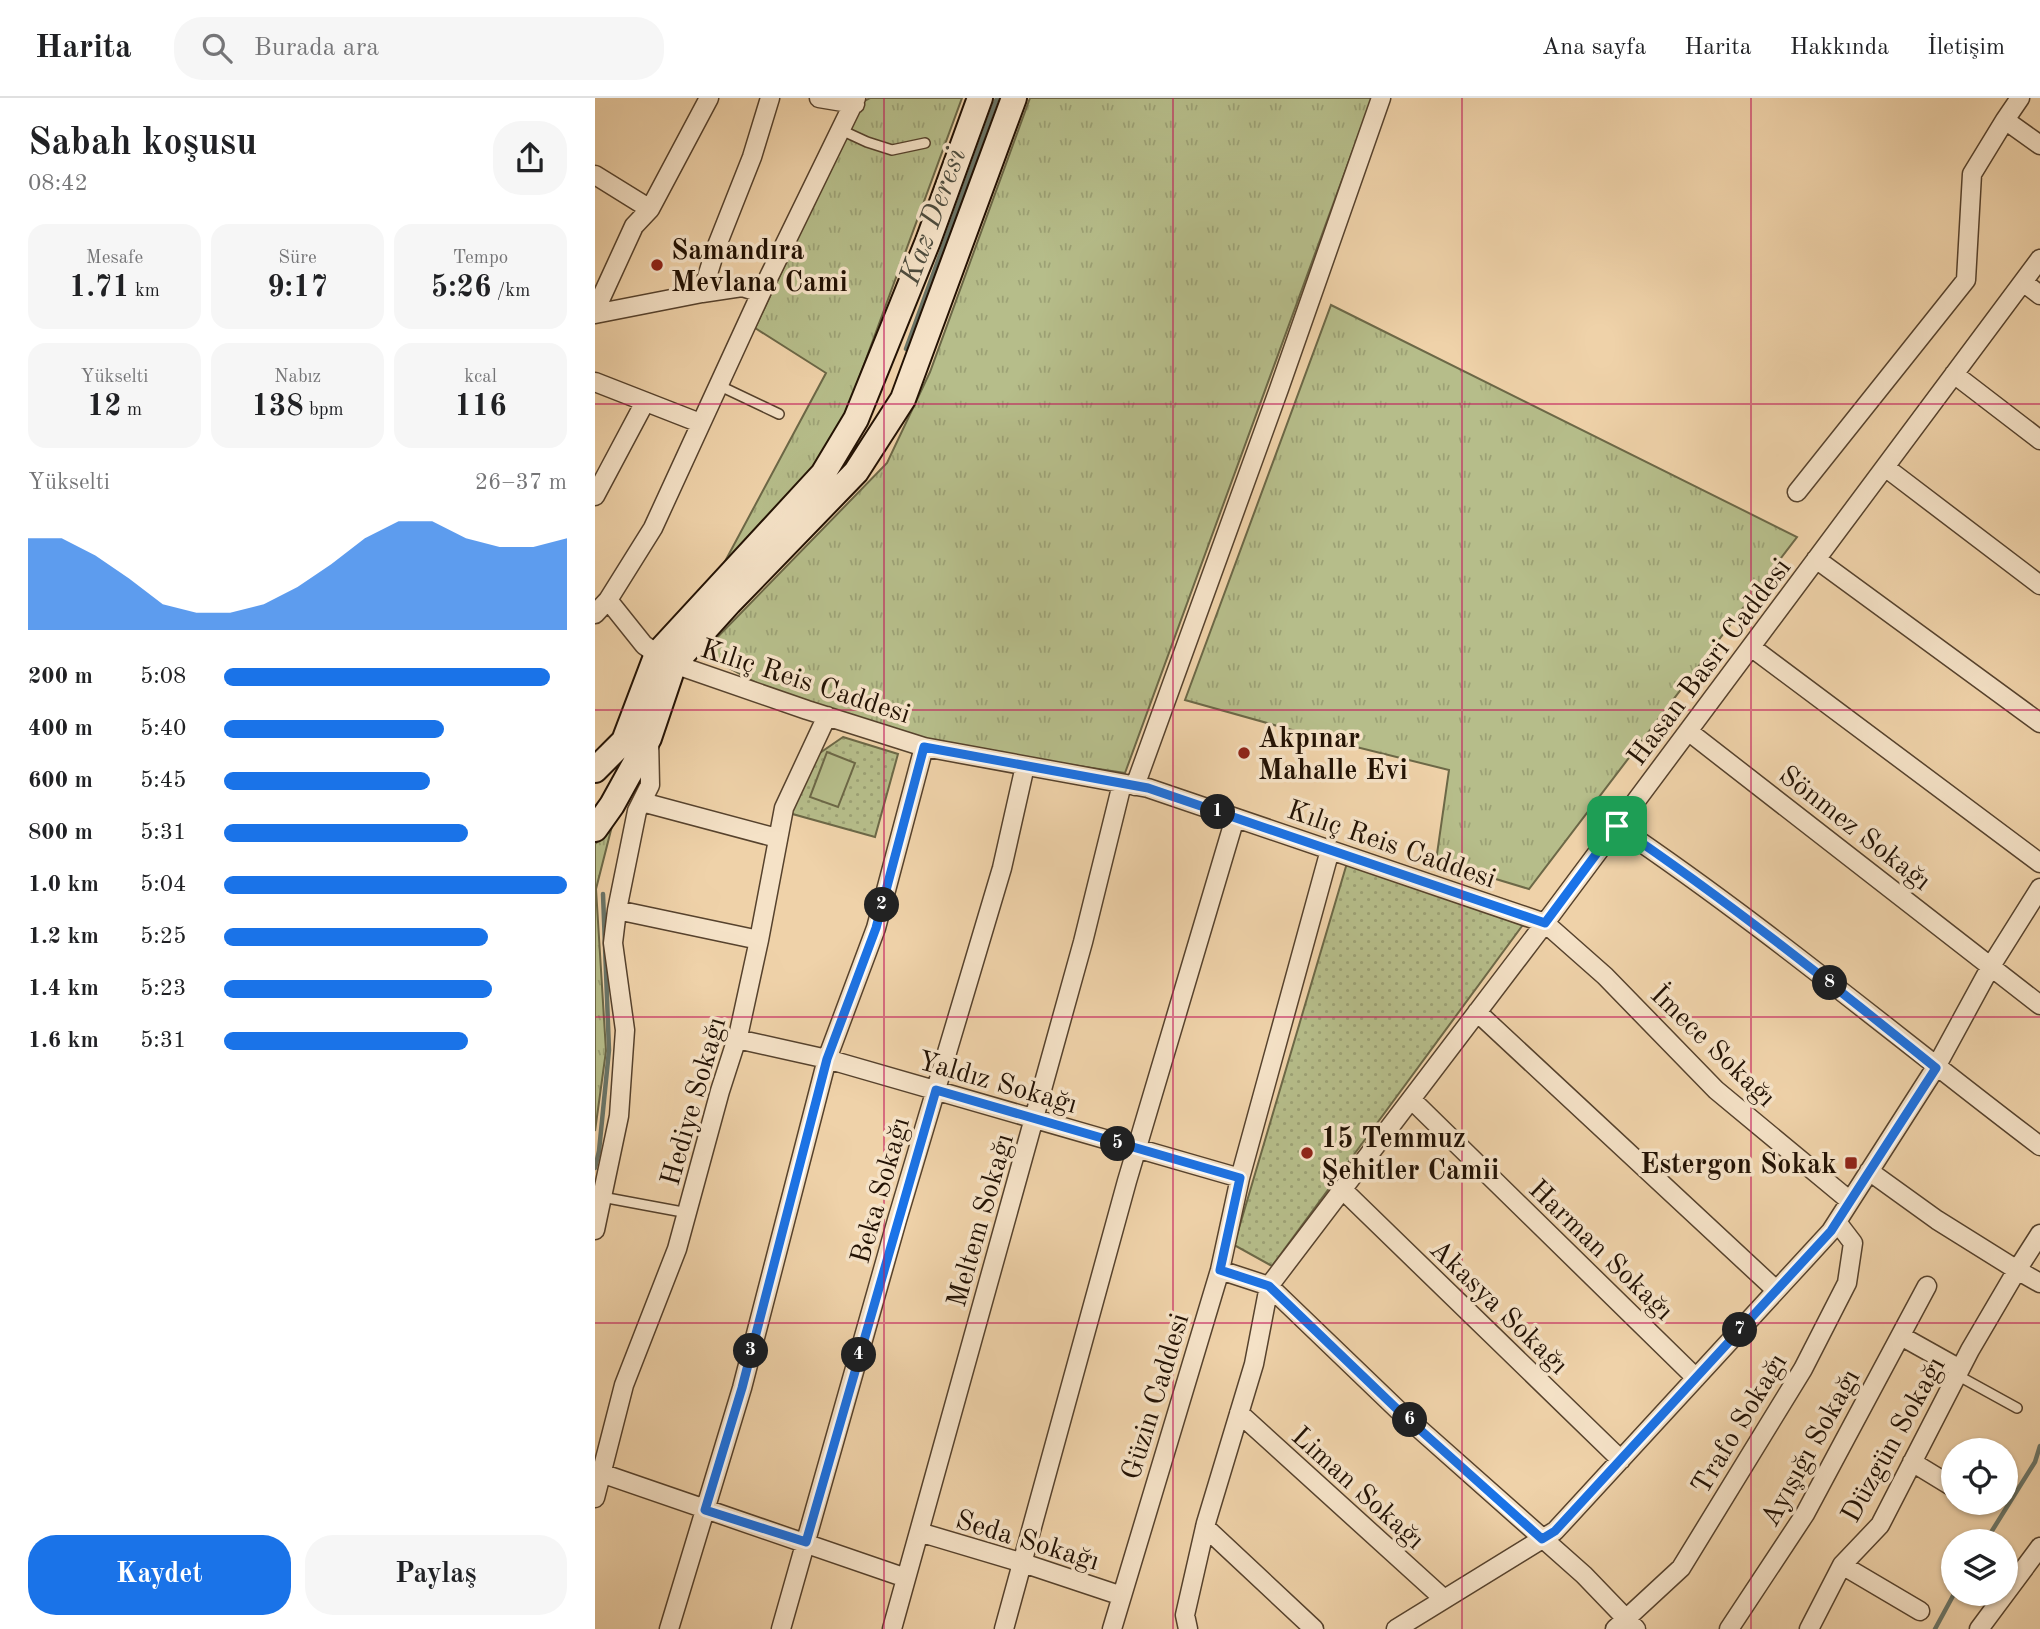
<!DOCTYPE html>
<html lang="tr">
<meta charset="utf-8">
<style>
:root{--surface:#fff;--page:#f6f6f6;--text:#202124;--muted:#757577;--line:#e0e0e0;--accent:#1a73e8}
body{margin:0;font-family:"Old Standard TT",serif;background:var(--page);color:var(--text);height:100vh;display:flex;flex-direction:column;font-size:26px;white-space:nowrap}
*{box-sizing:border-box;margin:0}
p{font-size:23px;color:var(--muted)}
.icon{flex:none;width:38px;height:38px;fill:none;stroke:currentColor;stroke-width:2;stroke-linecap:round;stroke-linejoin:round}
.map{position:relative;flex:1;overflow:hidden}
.sheet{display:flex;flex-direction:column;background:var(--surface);width:595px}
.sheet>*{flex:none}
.buttons{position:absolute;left:1346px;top:1340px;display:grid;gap:14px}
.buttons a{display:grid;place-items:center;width:77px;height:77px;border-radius:50%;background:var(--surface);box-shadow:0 2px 5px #0004;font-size:35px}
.pin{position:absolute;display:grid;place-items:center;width:60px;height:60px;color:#fff;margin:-30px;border-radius:14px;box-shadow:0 4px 10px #0006}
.km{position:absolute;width:35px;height:35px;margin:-18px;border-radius:50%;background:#222;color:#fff;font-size:19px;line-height:35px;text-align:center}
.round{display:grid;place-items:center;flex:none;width:74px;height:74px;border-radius:28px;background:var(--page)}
.headline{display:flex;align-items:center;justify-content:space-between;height:119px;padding:0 28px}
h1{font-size:38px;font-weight:600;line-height:52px}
.figures{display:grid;grid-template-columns:repeat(3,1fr);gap:10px;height:119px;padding:7px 28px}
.figures div{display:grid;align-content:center;border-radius:18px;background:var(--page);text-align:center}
.figures b{font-size:30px;font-weight:600}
.figures small{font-size:19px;font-weight:400}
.figures p{font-size:19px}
.chart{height:196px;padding:14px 28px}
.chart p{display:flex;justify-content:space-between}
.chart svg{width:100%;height:126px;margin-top:7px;fill:var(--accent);opacity:.7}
.action{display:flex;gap:14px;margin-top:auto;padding:14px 28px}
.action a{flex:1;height:80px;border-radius:28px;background:var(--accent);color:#fff;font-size:28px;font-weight:600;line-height:80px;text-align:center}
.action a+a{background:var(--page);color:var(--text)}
ul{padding:0 28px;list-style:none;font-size:23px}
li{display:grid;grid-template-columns:112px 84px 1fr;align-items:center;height:52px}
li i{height:18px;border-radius:9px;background:var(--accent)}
header{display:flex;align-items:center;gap:42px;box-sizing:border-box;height:98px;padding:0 35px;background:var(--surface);border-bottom:2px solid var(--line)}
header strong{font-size:33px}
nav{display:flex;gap:38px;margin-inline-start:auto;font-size:24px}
.search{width:490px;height:63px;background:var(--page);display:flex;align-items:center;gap:18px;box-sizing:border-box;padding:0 24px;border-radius:28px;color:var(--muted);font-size:26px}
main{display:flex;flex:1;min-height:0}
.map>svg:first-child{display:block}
.grass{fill:url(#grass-tufts);stroke:#6c6847;stroke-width:2}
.park{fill:url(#park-dots);stroke:#6c6847;stroke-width:2}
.pitch{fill:#b6bd8a;stroke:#6c6847;stroke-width:2}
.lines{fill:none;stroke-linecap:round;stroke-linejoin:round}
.stream{stroke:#6a7568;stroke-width:4.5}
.service-casing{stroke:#56422d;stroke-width:12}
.minor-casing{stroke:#56422d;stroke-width:21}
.secondary-casing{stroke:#231204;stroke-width:28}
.service{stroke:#f5e2c7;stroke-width:9}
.minor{stroke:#f5e2c7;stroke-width:18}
.secondary{stroke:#f5e2c7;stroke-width:24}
.route-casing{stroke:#fff;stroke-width:14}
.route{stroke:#1a73e8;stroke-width:9}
.grid{fill:none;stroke:#c2185b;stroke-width:2;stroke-opacity:0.55}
.poi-dot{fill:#8f2418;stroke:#f5e2c7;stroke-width:2.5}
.labels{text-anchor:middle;stroke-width:7;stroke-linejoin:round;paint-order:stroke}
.poi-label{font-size:28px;font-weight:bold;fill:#231204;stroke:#f5e2c7;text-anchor:start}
.street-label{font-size:28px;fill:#231204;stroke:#f5e2c7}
.water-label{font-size:30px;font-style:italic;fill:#4d4c3e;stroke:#f5e2c7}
</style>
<header>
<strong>Harita</strong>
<div class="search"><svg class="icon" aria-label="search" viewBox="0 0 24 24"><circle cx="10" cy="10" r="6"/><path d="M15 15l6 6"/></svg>Burada ara</div>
<nav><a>Ana sayfa</a><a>Harita</a><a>Hakkında</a><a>İletişim</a></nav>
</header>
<main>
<section class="sheet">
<div class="headline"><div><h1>Sabah koşusu</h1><p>08:42</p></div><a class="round"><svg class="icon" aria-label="share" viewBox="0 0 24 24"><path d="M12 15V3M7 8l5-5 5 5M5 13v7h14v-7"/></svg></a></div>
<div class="figures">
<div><p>Mesafe</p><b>1.71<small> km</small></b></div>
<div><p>Süre</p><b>9:17</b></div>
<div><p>Tempo</p><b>5:26<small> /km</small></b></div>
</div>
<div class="figures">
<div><p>Yükselti</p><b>12<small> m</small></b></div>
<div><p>Nabız</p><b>138<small> bpm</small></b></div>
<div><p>kcal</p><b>116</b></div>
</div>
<div class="chart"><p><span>Yükselti</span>26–37 m</p>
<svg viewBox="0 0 160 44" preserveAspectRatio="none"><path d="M0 44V12L10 12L20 18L30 26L40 35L50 38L60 38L70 35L80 29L90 21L100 12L110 6L120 6L130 12L140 15L150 15L160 12V44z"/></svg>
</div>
<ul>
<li><b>200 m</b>5:08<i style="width:95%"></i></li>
<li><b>400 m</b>5:40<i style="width:64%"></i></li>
<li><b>600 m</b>5:45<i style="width:60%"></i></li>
<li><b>800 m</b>5:31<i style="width:71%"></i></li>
<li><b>1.0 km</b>5:04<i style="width:100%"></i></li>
<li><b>1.2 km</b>5:25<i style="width:77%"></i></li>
<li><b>1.4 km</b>5:23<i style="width:78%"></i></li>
<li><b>1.6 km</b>5:31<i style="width:71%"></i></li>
</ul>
<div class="action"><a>Kaydet</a><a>Paylaş</a></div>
</section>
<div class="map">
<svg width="1445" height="1531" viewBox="0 0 1445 1531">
<defs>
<pattern id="grass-tufts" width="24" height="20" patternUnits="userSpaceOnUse" patternTransform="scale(1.75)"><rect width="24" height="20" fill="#b6bd8a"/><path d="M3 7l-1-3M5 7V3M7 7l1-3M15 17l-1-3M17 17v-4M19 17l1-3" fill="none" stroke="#9ca175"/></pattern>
<pattern id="park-dots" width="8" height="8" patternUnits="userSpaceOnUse" patternTransform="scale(1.75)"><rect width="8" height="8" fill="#b6bd8a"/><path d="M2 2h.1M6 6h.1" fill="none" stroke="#9ca175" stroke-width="1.8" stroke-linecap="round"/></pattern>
</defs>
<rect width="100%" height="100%" fill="#efd2a9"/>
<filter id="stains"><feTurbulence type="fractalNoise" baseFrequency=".00286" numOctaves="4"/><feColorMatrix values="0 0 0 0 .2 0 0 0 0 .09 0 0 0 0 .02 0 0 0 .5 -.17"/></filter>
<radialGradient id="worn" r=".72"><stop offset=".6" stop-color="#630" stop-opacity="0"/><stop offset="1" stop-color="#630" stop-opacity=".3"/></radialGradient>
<!-- grass -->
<path class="grass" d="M275 0H367L238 351 127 469 231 275 160 230 267 4Z
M435 0H777L530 675 333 645 167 588 107 555 292 365 335 274Z
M736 207 1202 439 934 791 841 763 854 672 729 641 590 602Z
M16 732 1 791 11 953 0 1033V746Z"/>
<!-- park -->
<path class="park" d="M248 639 303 656 280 739 194 715 222 657Z
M752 765 930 824 677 1168 639 1147Z"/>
<!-- pitch -->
<path class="pitch" d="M232 654 260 665 243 709 215 699Z"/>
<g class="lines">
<!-- stream -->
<path class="stream" d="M311 251 402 0
M0 1070 4 1053 14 952 8 796
M1390 1444 1440 1364 1445 1348
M1340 1531 1359 1496"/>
<!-- service casing -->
<g class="service-casing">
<path id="service" d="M246 32 272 44 297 52 330 45
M123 287 184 316
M7 1099 93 1115
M1362 1277 1422 1310"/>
</g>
<!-- minor casing -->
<g class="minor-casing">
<path id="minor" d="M224 0 260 6
M261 0 166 195 58 430 13 502 49 547 62 556 79 566 212 612 329 649 553 690 950 825 1010 878 1121 992 1255 1103
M1425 0 1410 22 1445 47
M0 77 55 111 39 128 0 213
M55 111 114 0
M1428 184 1445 197
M107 195 121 150 157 59 175 0
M0 216 107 195 147 189 166 195
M1359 276 1445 342
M0 284 105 325
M1290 369 1445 487
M1202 394 1371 182 1377 76 1410 22
M0 398 50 304
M1221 461 1445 625
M0 516 13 502
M1156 549 1445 765
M1093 633 1445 907
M540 688 684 291 786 0
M47 704 182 740
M1022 728C1169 827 1304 941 1445 1048
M22 812 164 842
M882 914 1181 1192
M142 941 232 961 645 1080 735 752
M816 1001 1101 1280
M747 1091 1026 1362
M0 1132 24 1018 30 932 18 845 22 812 42 713 55 687 54 641
M1445 1136 1422 1172 1445 1185
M625 1172 674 1188 950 825 1445 161
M1306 1238 1365 1271
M644 1315 849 1501
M1317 1364 1358 1389
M0 1373 311 1480
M0 1400 29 1287 82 1151 125 993 144 934 164 842 189 710 232 618
M610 1429 719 1531
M324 1434 428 1465 527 1498
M1247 1467 1325 1513
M74 1531 147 1290 232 961 281 830 329 649
M186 1531 302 1122 407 770 430 668
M297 1531 488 844 527 686
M409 1531 532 1083 640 720
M517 1531 625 1172 645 1080
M593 1531 590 1517 611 1425 659 1266 674 1188 803 1312 989 1477 1041 1531
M801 1531 960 1433 1236 1133 1341 969 1396 868 1445 790
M1020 1531 1086 1470 1208 1271 1252 1185 1258 1145 1242 1124
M1134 1531 1210 1416 1332 1188
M1214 1531 1247 1467 1285 1427 1375 1252 1422 1172 1342 1122 1274 1073
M1384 1531 1445 1449"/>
</g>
<!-- secondary casing -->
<g class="secondary-casing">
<path id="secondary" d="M0 672 29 643 62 556 228 376 261 321 333 143 385 0
M0 731 17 707 54 640 79 566 134 505 261 374 308 301 419 0"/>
</g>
<!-- service -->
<use href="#service" class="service"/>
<!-- minor -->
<use href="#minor" class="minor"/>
<!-- secondary -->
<use href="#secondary" class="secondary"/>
</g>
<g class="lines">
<!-- route casing -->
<g class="route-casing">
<path id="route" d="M329 649 553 690 950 825 1022 728C1133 803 1237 886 1341 970L1236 1133 960 1433 947 1441 803 1312 674 1188 625 1172 645 1080 341 992 211 1444 110 1412 147 1290 232 961 281 830Z"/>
</g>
<!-- route -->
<use href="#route" class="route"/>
</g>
<!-- grid -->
<path class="grid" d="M289 0V1531M578 0V1531M867 0V1531M1156 0V1531M0 306H1445M0 612H1445M0 919H1445M0 1225H1445"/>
<!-- markers -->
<g class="poi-dot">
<circle cx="62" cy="167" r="7"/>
<circle cx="649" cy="655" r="7"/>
<circle cx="712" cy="1055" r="7"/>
<rect x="1249" y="1058" width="14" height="14" rx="3.5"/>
</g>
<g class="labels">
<!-- poi labels -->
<g class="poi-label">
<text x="76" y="161">Samandıra<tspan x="76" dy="32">Mevlana Cami</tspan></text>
<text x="663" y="649">Akpınar<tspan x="663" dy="32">Mahalle Evi</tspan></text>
<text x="726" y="1049">15 Temmuz<tspan x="726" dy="32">Şehitler Camii</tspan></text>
<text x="1242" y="1075" text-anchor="end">Estergon Sokak</text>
</g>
<!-- street labels -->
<g class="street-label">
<text transform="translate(1113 563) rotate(-53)" y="10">Hasan Basri Caddesi</text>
<text transform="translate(211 582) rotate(18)" y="10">Kılıç Reis Caddesi</text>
<text transform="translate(1261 729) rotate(38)" y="10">Sönmez Sokağı</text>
<text transform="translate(797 745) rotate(19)" y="10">Kılıç Reis Caddesi</text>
<text transform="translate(1119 947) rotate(44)" y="10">İmece Sokağı</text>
<text transform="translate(403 983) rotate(16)" y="10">Yaldız Sokağı</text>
<text transform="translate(97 1003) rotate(-74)" y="10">Hediye Sokağı</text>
<text transform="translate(284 1092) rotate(-74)" y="10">Beka Sokağı</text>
<text transform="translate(384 1122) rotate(-74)" y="10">Meltem Sokağı</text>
<text transform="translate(1007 1151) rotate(44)" y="10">Harman Sokağı</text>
<text transform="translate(905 1208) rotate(44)" y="10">Akasya Sokağı</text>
<text transform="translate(559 1298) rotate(-73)" y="10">Güzin Caddesi</text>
<text transform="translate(1143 1325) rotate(-59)" y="10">Trafo Sokağı</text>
<text transform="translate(1297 1341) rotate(-61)" y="10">Düzgün Sokağı</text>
<text transform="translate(1214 1349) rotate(-61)" y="10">Ayışığı Sokağı</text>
<text transform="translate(764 1389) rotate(42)" y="10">Liman Sokağı</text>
<text transform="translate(433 1441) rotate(17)" y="10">Seda Sokağı</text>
</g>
<!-- water labels -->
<g class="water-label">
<text transform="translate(337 118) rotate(-70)" y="10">Kaz Deresi</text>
</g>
</g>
<rect width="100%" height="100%" filter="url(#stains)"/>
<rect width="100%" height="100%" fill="url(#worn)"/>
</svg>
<div class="buttons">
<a><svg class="icon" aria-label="locate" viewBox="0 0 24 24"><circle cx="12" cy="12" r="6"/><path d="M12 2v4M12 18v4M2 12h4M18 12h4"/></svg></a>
<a><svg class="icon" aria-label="layers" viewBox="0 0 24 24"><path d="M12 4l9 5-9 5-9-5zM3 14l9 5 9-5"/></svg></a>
</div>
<div class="pin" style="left:1022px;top:728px;background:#1e9e55"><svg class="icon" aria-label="arrive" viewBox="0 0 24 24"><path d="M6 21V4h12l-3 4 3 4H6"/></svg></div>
<b class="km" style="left:623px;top:714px">1</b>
<b class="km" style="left:287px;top:807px">2</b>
<b class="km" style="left:156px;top:1253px">3</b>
<b class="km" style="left:264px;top:1257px">4</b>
<b class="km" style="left:523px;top:1046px">5</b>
<b class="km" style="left:815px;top:1322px">6</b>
<b class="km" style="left:1145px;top:1232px">7</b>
<b class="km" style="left:1235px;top:885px">8</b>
</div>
</main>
